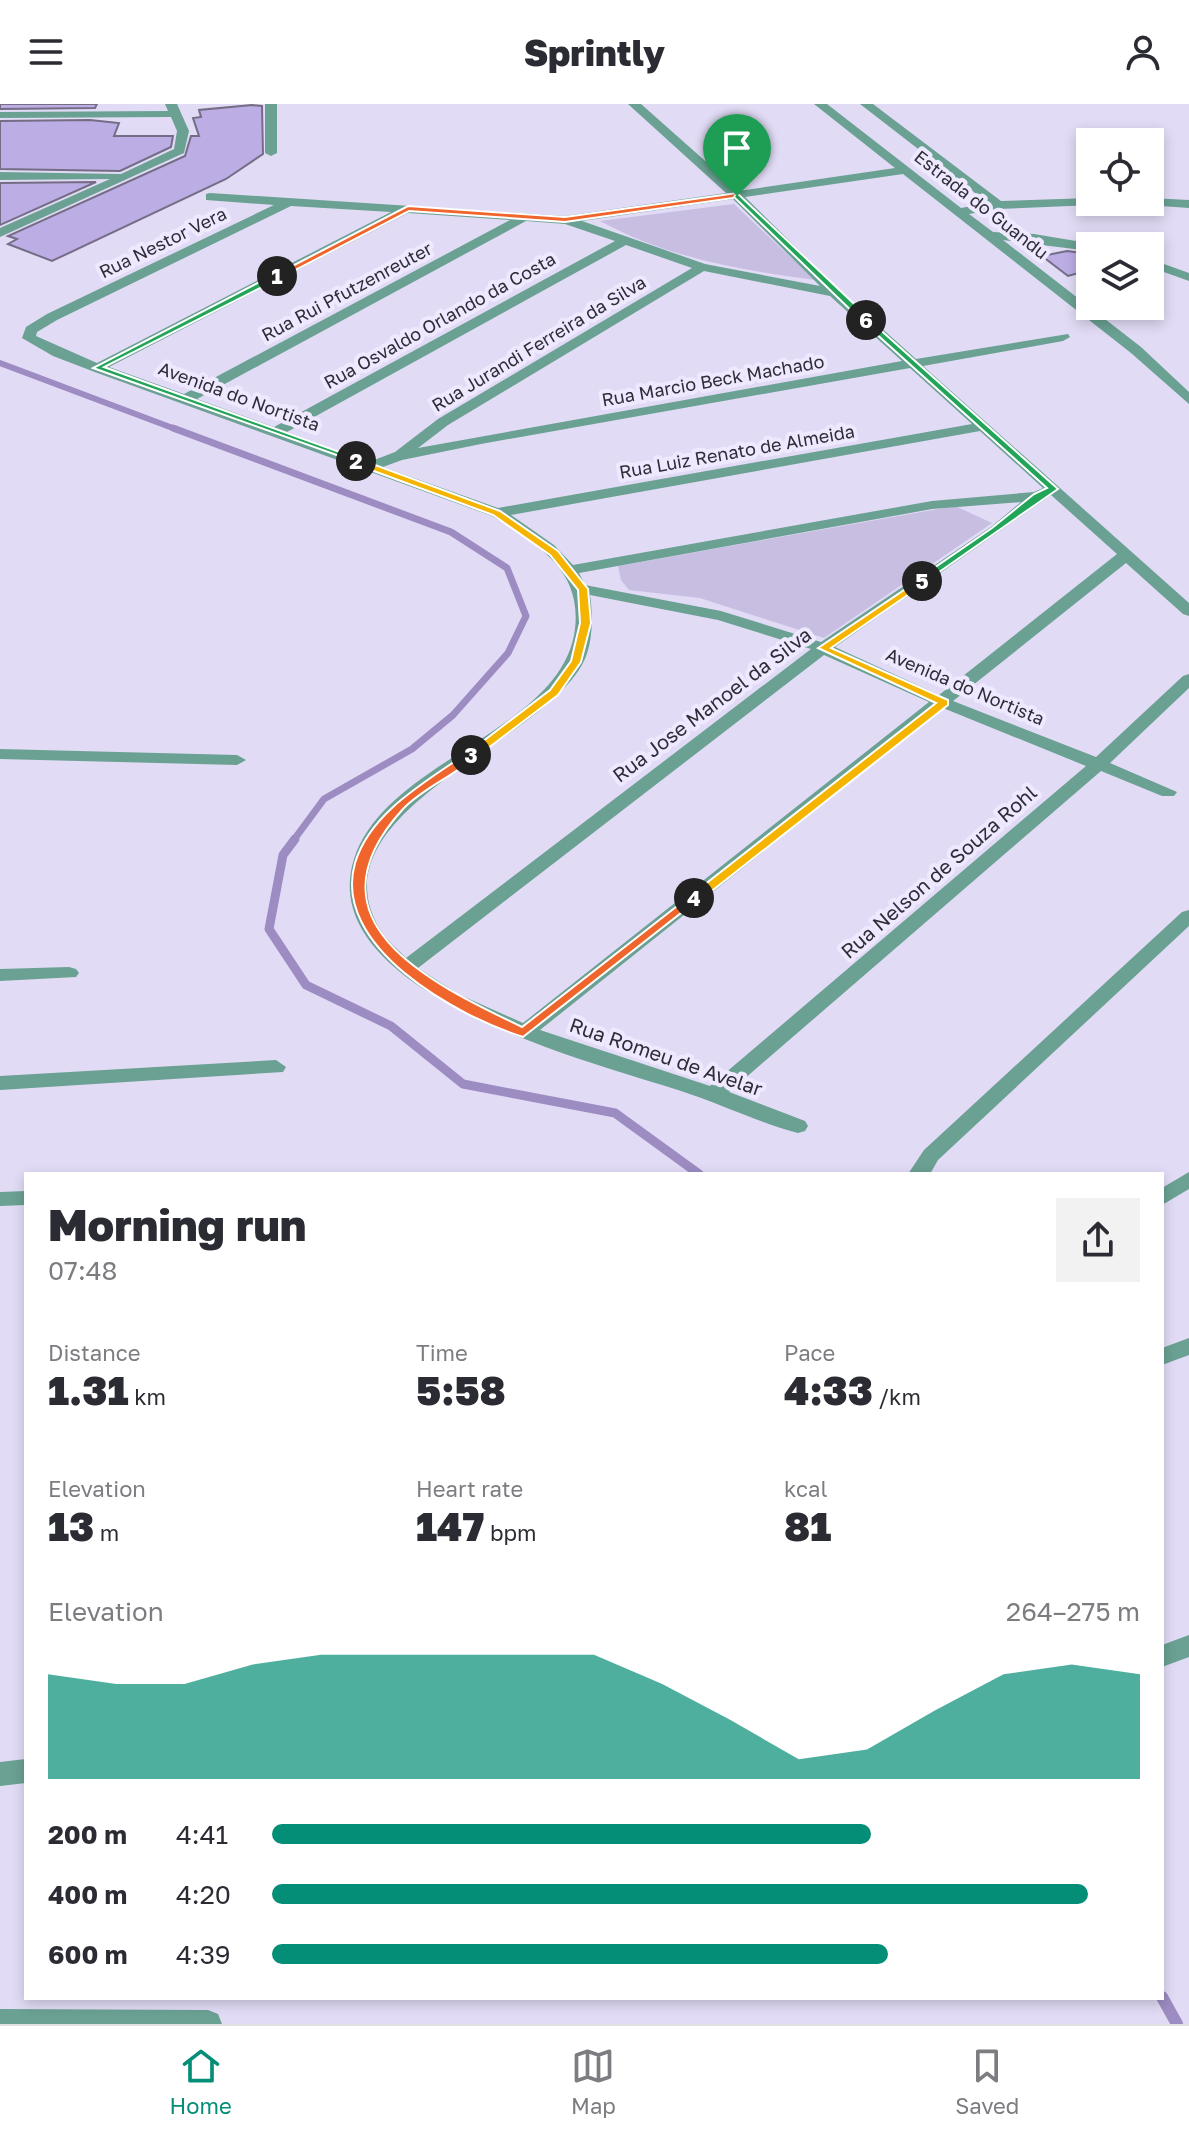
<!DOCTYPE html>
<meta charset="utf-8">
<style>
:root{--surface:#fff;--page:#f2f2f3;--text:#2b2b33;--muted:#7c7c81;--line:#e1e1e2;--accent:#048e77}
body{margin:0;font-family:"Golos Text",sans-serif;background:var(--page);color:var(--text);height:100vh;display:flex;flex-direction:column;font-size:30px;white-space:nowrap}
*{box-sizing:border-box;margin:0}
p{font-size:26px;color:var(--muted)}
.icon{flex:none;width:44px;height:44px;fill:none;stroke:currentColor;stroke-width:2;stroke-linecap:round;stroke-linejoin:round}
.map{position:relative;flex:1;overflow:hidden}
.panel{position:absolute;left:24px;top:1068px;width:1140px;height:828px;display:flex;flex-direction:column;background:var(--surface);border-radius:0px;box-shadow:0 4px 12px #0003}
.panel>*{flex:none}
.fabs{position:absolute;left:1076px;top:24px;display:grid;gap:16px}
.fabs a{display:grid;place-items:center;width:88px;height:88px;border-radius:0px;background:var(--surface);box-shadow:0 4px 12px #0003;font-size:40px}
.pin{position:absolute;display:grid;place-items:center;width:68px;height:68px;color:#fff;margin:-82px -34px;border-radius:50% 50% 50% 0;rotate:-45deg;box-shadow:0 0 8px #0007}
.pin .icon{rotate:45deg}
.km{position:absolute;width:40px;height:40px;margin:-20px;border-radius:50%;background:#222;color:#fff;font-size:22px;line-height:40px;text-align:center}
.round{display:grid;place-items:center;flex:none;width:84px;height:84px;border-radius:0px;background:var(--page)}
.head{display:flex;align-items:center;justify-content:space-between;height:136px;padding:0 24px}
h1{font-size:44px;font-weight:800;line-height:60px}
.stats{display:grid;grid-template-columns:repeat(3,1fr);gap:12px;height:136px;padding:8px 24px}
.stats div{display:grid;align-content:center}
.stats b{font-size:40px;font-weight:800}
.stats small{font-size:22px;font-weight:400}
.stats p{font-size:22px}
.chart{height:224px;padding:16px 24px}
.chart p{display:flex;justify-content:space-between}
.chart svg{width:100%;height:144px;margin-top:8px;fill:var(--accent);opacity:.7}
ul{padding:0 24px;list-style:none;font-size:26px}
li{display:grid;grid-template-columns:128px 96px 1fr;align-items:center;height:60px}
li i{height:20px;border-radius:10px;background:var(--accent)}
header{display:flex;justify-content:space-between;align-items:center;height:104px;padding:0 24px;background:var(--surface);font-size:36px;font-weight:800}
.dock{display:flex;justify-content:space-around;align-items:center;height:112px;border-top:2px solid var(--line);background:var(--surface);font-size:22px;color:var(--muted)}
.dock a{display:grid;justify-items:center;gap:4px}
.dock .active{color:var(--accent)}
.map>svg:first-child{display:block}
.green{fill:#c7bee1}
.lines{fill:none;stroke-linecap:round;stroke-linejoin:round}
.stream-far3{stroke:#9c8cc2;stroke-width:6}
.stream-far2{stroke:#9c8cc2;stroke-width:7}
.stream-far1{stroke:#9c8cc2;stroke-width:9}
.stream{stroke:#9c8cc2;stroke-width:12}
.building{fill:#bcade4;stroke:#746d85;stroke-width:2}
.minor{fill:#6aa192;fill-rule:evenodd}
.split-1{fill:#f0652b;stroke:#fff;stroke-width:2}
.split-2{fill:#22a559;stroke:#fff;stroke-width:2}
.split-3{fill:#f5b400;stroke:#fff;stroke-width:2}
.split-4{fill:#f0652b;stroke:#fff;stroke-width:2}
.split-5{fill:#f5b400;stroke:#fff;stroke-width:2}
.split-6{fill:#22a559;stroke:#fff;stroke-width:2}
.split-7{fill:#22a559;stroke:#fff;stroke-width:2}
.labels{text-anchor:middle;stroke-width:8;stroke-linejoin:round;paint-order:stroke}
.far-street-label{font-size:18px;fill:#2f2d37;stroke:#efe9ff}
.street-label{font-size:20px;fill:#2f2d37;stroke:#efe9ff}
</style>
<header><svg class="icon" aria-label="menu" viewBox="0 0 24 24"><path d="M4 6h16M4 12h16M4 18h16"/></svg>Sprintly<svg class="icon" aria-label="person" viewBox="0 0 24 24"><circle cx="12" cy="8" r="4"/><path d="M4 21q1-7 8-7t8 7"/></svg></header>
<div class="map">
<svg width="1189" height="1920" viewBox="0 0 1189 1920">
<rect width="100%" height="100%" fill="#e2dbf6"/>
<!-- green -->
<path class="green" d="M734 100 815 176C740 166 668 154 600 117Z
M955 402 992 419 824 534 700 494 629 486 621 476 618 462Z"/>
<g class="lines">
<!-- stream-far3 -->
<path class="stream-far3" d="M0 259 178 326"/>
<!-- stream-far2 -->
<path class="stream-far2" d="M173 324 451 428 507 464 526 512 508 549 453 611 412 645 324 695 293 737"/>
<!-- stream-far1 -->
<path class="stream-far1" d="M295 735 283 751 269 825 306 881 391 922 463 980 615 1009 699 1070"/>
<!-- stream -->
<path class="stream" d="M1162 1893 1177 1920"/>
</g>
<!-- building -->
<path class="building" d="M0 0H97L95 4 0 5Z
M252 1 262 2 263 50 226 75 52 157 8 140 17 135 8 132 185 52 191 32H199L193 14 201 13 199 6Z
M90 16 119 19 114 32H173L171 43 120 67 0 65V17Z
M96 78 0 121V79Z
M1067 147 1090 150V166L1068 172 1042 152Z"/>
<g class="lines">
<!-- minor -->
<path class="minor" d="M165 0H177L189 27 184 49 0 133V124L110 75 0 76V68L121 70 174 45 177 27 171 13 0 14V8L168 7Z
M265 0H277V49L271 52 265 49Z
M628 0H641L739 87 895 64 814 0H827L961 104 988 99 860 0H873L1001 97 1090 94V98H1096L1094 101 998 105 969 110 993 128 1034 130 1094 140 1090 142V147L1003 136 1141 243 1189 288V300L1131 249 903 70 745 93 839 186 916 255 1068 230 1070 233 1063 237 923 262 1189 499V512L1183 510 1126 459 953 597 1096 653 1183 572 1189 570V584L1110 659 1177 688 1174 692H1162L1101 667 729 988 805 1017 808 1022 805 1027 798 1029C757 1018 719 999 678 986 591 958 312 888 354 755 385 656 563 627 575 525 582 465 537 440 492 412L92 267 53 252 22 234 26 223 47 210 274 101 206 96V90L210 89 565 112 726 89ZM733 95 820 182 705 160 582 117ZM291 102 391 108 97 259 36 232 37 228 57 216ZM408 109 510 116 184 290 109 263ZM526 117 565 120 615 137 274 323 197 295ZM626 141 692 164 438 315 395 348 369 358 287 328ZM704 167 830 192 902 257 418 344 448 321ZM910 264 972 320 498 404 383 363 402 356 481 340ZM980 327 1043 384 1034 388 932 397 573 461 554 441 511 411ZM1051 391 1117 450 939 591 835 543ZM1021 398 991 423 821 538 721 507 585 481 579 469 932 405ZM590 491 718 516 811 545 406 854C398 845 387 837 381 827 308 709 543 641 584 557 593 538 593 512 590 491ZM824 551 929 598 523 919 458 890 418 864ZM943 604 1086 662 710 982 540 926Z
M1150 94 1189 96V104L1146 101 1144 98H1150Z
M1150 155 1189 169V177L1150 163Z
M0 645 237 651 246 656 237 661 0 655Z
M1189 806V822L938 1056 930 1070H908L924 1046 1182 808Z
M69 863 76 865 79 869 76 873 0 877V865Z
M276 956 286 963 283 968 0 986V972Z
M1189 1068V1085L1162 1101V1084Z
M26 1087V1101L0 1102V1088Z
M1189 1234V1251L1162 1261V1244Z
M1189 1531V1553L1162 1563V1541Z
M26 1655V1679L0 1682V1658Z
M0 1905 208 1906 218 1910 222 1920H0Z"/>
</g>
<!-- split-1 -->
<path class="split-1" d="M737 89 740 93 565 118 409 107 280 174 273 172 408 102 565 113Z"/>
<!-- split-2 -->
<path class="split-2" d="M277 169 280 174 104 263 359 355V359L93 264Z"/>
<!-- split-3 -->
<path class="split-3" d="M356 354 500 407 558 447 588 485 591 519 581 558 558 591 475 654 465 651 550 586 571 557 580 519 578 486 550 451 493 411 352 359Z"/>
<!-- split-4 -->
<path class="split-4" d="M467 649 477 651C455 672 424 683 403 705 300 818 431 879 522 923L690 792 700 794 523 933C457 912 331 843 355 759 370 708 427 677 467 649Z"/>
<!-- split-5 -->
<path class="split-5" d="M922 474 925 479 831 544 948 596V601L699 797H690V792L936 599 818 544Z"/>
<!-- split-6 -->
<path class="split-6" d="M866 213 1058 385 922 480 918 475 992 424 1034 390 1047 384 863 218Z"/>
<!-- split-7 -->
<path class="split-7" d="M737 89 869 214V218H863L734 93Z"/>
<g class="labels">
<!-- far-street labels -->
<g class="far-street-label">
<text transform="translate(981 101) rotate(38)" y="6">Estrada do Guandu</text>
<text transform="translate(163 139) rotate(-26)" y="6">Rua Nestor Vera</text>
<text transform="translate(347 188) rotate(-28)" y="6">Rua Rui Pfutzenreuter</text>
<text transform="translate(440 217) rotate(-29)" y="6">Rua Osvaldo Orlando da Costa</text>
<text transform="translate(539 240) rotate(-31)" y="6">Rua Jurandi Ferreira da Silva</text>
<text transform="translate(713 277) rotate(-10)" y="6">Rua Marcio Beck Machado</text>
<text transform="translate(239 293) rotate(20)" y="6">Avenida do Nortista</text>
<text transform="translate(737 348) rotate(-10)" y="6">Rua Luiz Renato de Almeida</text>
<text transform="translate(965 583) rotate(23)" y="6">Avenida do Nortista</text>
</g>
<!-- street labels -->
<g class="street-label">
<text transform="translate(712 601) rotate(-37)" y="7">Rua Jose Manoel da Silva</text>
<text transform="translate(939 768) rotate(-41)" y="7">Rua Nelson de Souza Rohl</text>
<text transform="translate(666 953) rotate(19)" y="7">Rua Romeu de Avelar</text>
</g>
</g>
</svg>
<div class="fabs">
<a><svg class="icon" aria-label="locate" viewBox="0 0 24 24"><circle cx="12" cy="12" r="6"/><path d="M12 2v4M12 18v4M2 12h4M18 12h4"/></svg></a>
<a><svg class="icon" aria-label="layers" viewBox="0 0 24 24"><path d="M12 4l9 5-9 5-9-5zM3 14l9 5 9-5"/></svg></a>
</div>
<div class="pin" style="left:737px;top:92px;background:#1e9e55"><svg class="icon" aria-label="arrive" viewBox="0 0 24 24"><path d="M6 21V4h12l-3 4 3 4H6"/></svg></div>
<b class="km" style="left:277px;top:172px">1</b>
<b class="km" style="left:356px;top:357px">2</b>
<b class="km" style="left:471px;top:651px">3</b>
<b class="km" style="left:694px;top:794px">4</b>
<b class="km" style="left:922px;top:477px">5</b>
<b class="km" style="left:866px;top:216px">6</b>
<section class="panel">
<div class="head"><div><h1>Morning run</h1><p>07:48</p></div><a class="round"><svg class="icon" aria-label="share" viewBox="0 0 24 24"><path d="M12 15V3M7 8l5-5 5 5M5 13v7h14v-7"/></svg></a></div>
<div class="stats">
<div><p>Distance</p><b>1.31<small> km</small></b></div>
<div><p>Time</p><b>5:58</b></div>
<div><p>Pace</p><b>4:33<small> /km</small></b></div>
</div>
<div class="stats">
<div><p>Elevation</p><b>13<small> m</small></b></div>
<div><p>Heart rate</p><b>147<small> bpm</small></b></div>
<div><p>kcal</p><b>81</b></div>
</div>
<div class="chart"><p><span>Elevation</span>264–275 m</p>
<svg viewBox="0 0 160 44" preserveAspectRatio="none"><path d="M0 44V12L10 15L20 15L30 9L40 6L50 6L60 6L70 6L80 6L90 15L100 26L110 38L120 35L130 23L140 12L150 9L160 12V44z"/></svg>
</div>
<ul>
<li><b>200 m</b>4:41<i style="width:69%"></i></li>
<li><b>400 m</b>4:20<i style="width:94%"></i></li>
<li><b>600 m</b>4:39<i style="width:71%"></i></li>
</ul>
</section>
</div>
<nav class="dock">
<a class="active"><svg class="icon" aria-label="home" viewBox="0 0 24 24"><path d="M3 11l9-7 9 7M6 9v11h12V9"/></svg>Home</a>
<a><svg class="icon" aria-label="map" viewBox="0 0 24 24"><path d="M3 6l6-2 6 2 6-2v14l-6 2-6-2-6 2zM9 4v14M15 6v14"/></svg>Map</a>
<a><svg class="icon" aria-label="saved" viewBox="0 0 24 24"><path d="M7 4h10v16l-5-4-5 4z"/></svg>Saved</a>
</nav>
